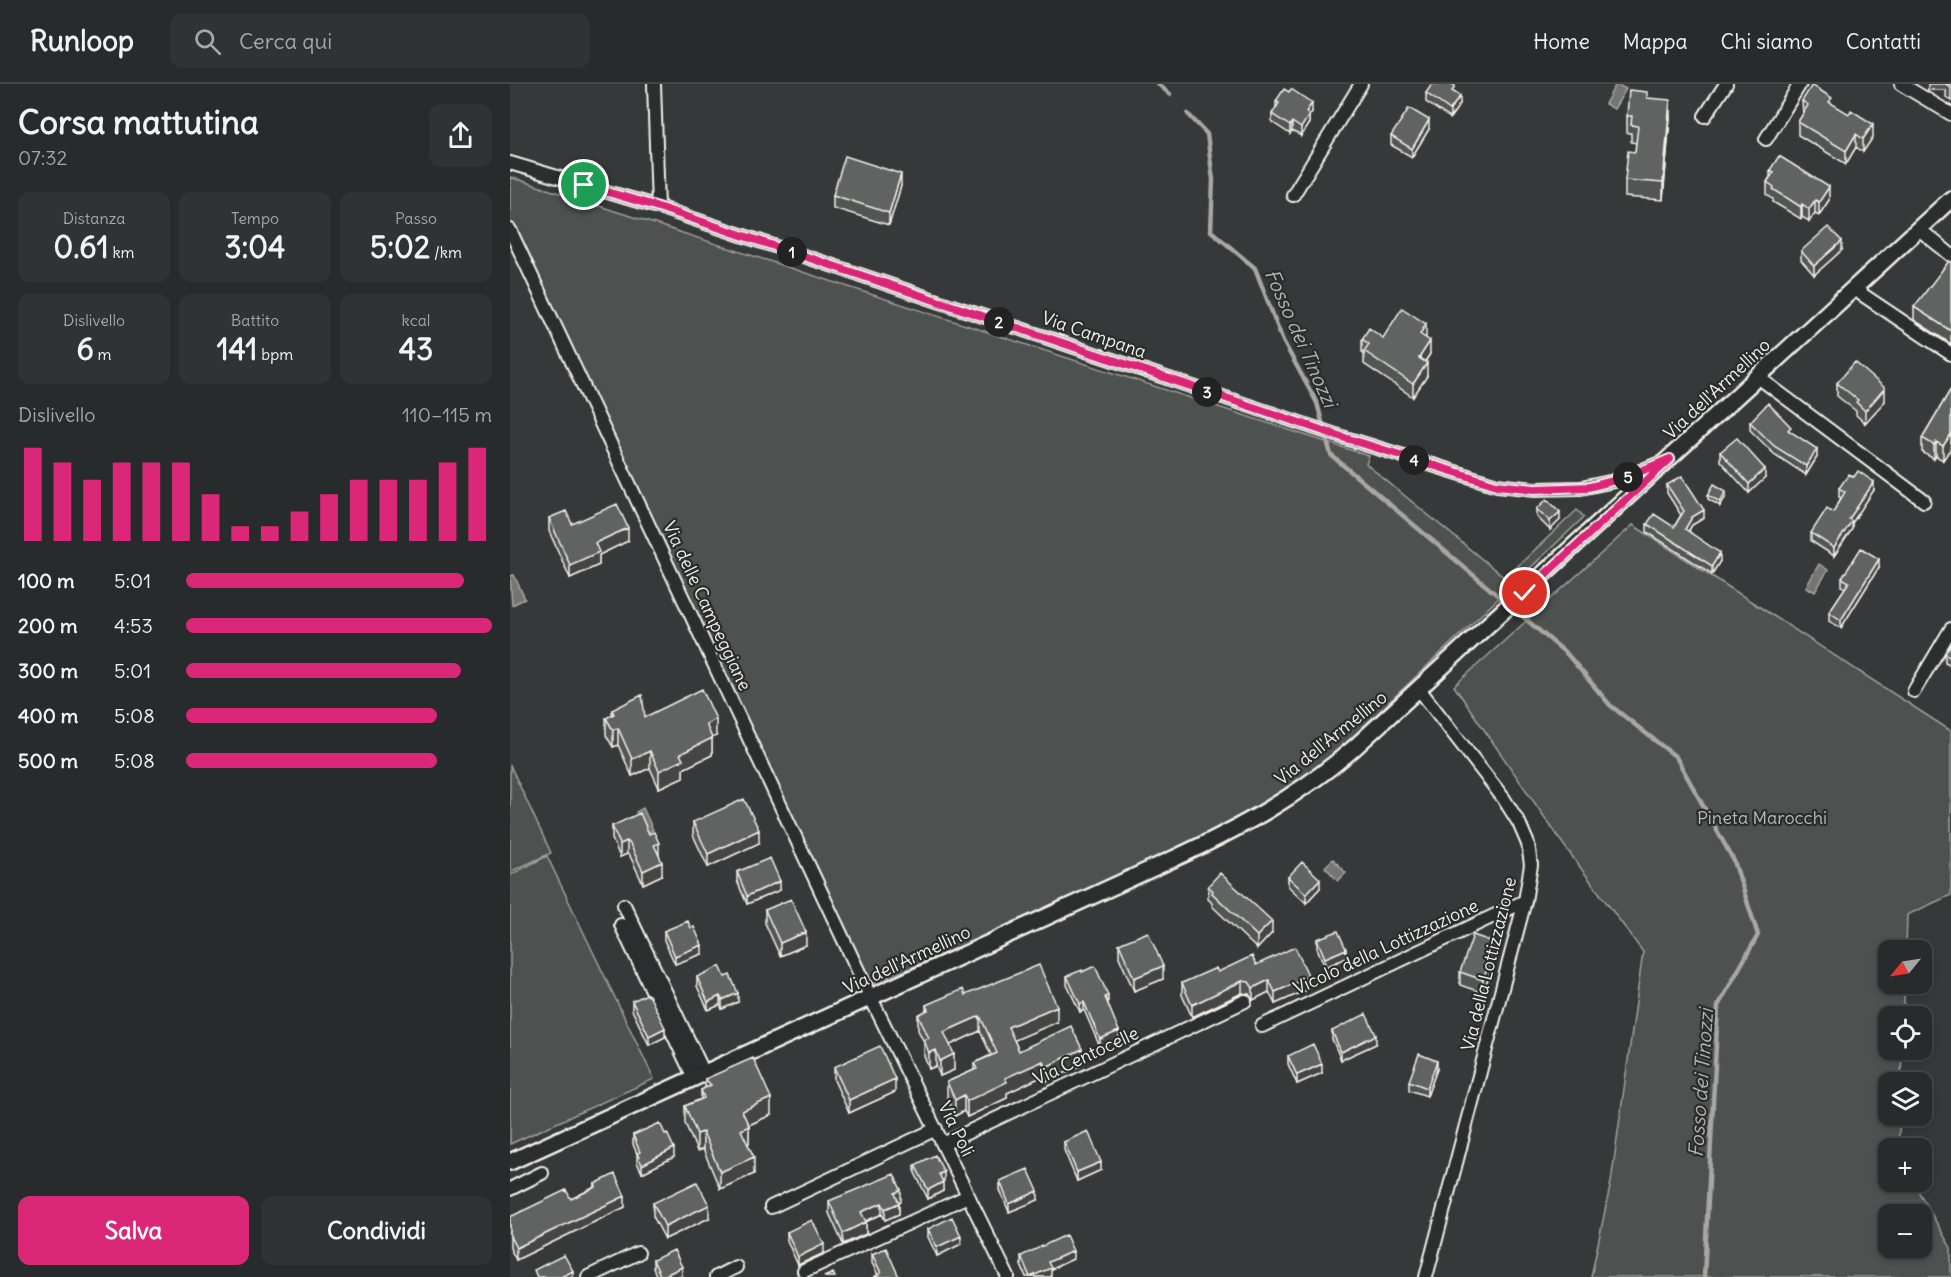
<!DOCTYPE html>
<html lang="it">
<meta charset="utf-8">
<style>
:root{--surface:#282b2b;--page:#303333;--text:#f1f3f6;--muted:#a5a7a9;--line:#444747;--accent:#db2777}
body{margin:0;font-family:Delius,sans-serif;background:var(--page);color:var(--text);height:100vh;display:flex;flex-direction:column;font-size:22px;white-space:nowrap}
*{box-sizing:border-box;margin:0}
p{font-size:20px;color:var(--muted)}
.icon{flex:none;width:33px;height:33px;fill:none;stroke:currentColor;stroke-width:2;stroke-linecap:round;stroke-linejoin:round}
.map{position:relative;flex:1;overflow:hidden}
.drawer{display:flex;flex-direction:column;background:var(--surface);width:510px}
.drawer>*{flex:none}
.needle{width:39px;rotate:240deg}
.buttons{position:absolute;left:1368px;top:856px;display:grid;gap:12px}
.buttons a{display:grid;place-items:center;width:54px;height:54px;border-radius:12px;background:var(--surface);box-shadow:0 3px 9px #0003,0 0 0 2px var(--line);font-size:30px}
.pin{position:absolute;display:grid;place-items:center;width:51px;height:51px;color:#fff;margin:-26px;border:3px solid #fff;border-radius:50%;box-shadow:0 2px 6px #0007}
.km{position:absolute;width:30px;height:30px;margin:-15px;border-radius:50%;background:#222;color:#fff;font-size:16px;line-height:30px;text-align:center}
.round{display:grid;place-items:center;flex:none;width:63px;height:63px;border-radius:12px;background:var(--page)}
.headline{display:flex;align-items:center;justify-content:space-between;height:102px;padding:0 18px}
h1{font-size:33px;font-weight:700;line-height:45px}
.stats{display:grid;grid-template-columns:repeat(3,1fr);gap:9px;height:102px;padding:6px 18px}
.stats div{display:grid;align-content:center;border-radius:12px;background:var(--page);text-align:center}
.stats b{font-size:30px;font-weight:700}
.stats small{font-size:16px;font-weight:400}
.stats p{font-size:16px}
.chart{height:168px;padding:12px 18px}
.chart p{display:flex;justify-content:space-between}
.chart svg{width:100%;height:108px;margin-top:6px;stroke:var(--accent);stroke-width:6}
.button{display:flex;gap:12px;margin-top:auto;padding:12px 18px}
.button a{flex:1;height:69px;border-radius:12px;background:var(--accent);color:#fff;font-size:24px;font-weight:700;line-height:69px;text-align:center}
.button a+a{background:var(--page);color:var(--text)}
ul{padding:0 18px;list-style:none;font-size:20px}
li{display:grid;grid-template-columns:96px 72px 1fr;align-items:center;height:45px}
li i{height:15px;border-radius:8px;background:var(--accent)}
header{display:flex;align-items:center;gap:36px;box-sizing:border-box;height:84px;padding:0 30px;background:var(--surface);border-bottom:2px solid var(--line)}
header strong{font-size:28px}
nav{display:flex;gap:33px;margin-inline-start:auto;font-size:21px}
.search{width:420px;height:54px;background:var(--page);display:flex;align-items:center;gap:15px;box-sizing:border-box;padding:0 21px;border-radius:12px;color:var(--muted);font-size:22px}
main{display:flex;flex:1;min-height:0}
.map>svg:first-child{display:block}
.green{fill:#4e514f;stroke:#a1a19c;stroke-width:1.5;fill-rule:evenodd}
.water{fill:#757572;stroke:#a8a7a1;stroke-width:1.5}
.lines{fill:none;stroke-linecap:round;stroke-linejoin:round}
.stream{stroke:#a8a7a1;stroke-width:4.5}
.minor-casing{stroke:#f4f1e8;stroke-width:16}
.tertiary-casing{stroke:#f4f1e8;stroke-width:20}
.minor{stroke:#2a2d2e;stroke-width:12}
.tertiary{stroke:#2a2d2e;stroke-width:15}
.wall{fill:#535554;stroke:#f4f1e8;stroke-width:1.5}
.shaded-wall{fill:#444545;stroke:#f4f1e8;stroke-width:1.5}
.building{fill:#616362;stroke:#f4f1e8;stroke-width:1.5}
.route-casing{stroke:#fff;stroke-width:12}
.route{stroke:#db2777;stroke-width:8}
.labels{text-anchor:middle;stroke-width:4.5;stroke-linejoin:round;paint-order:stroke}
.street-label{font-size:18px;fill:#f4f1e8;stroke:#2a2d2e}
.park-label{font-size:18px;fill:#bab9b2;stroke:#2a2d2e}
.water-label{font-size:20px;font-style:italic;fill:#b4b3ad;stroke:#2a2d2e}
</style>
<header>
<strong>Runloop</strong>
<div class="search"><svg class="icon" aria-label="search" viewBox="0 0 24 24"><circle cx="10" cy="10" r="6"/><path d="M15 15l6 6"/></svg>Cerca qui</div>
<nav><a>Home</a><a>Mappa</a><a>Chi siamo</a><a>Contatti</a></nav>
</header>
<main>
<section class="drawer">
<div class="headline"><div><h1>Corsa mattutina</h1><p>07:32</p></div><a class="round"><svg class="icon" aria-label="share" viewBox="0 0 24 24"><path d="M12 15V3M7 8l5-5 5 5M5 13v7h14v-7"/></svg></a></div>
<div class="stats">
<div><p>Distanza</p><b>0.61<small> km</small></b></div>
<div><p>Tempo</p><b>3:04</b></div>
<div><p>Passo</p><b>5:02<small> /km</small></b></div>
</div>
<div class="stats">
<div><p>Dislivello</p><b>6<small> m</small></b></div>
<div><p>Battito</p><b>141<small> bpm</small></b></div>
<div><p>kcal</p><b>43</b></div>
</div>
<div class="chart"><p><span>Dislivello</span>110–115 m</p>
<svg viewBox="0 0 160 44" preserveAspectRatio="none"><path d="M5 44V6M15 44V12M25 44V19M35 44V12M45 44V12M55 44V12M65 44V25M75 44V38M85 44V38M95 44V32M105 44V25M115 44V19M125 44V19M135 44V19M145 44V12M155 44V6"/></svg>
</div>
<ul>
<li><b>100 m</b>5:01<i style="width:91%"></i></li>
<li><b>200 m</b>4:53<i style="width:100%"></i></li>
<li><b>300 m</b>5:01<i style="width:90%"></i></li>
<li><b>400 m</b>5:08<i style="width:82%"></i></li>
<li><b>500 m</b>5:08<i style="width:82%"></i></li>
</ul>
<div class="button"><a>Salva</a><a>Condividi</a></div>
</section>
<div class="map">
<svg width="1441" height="1193" viewBox="0 0 1441 1193">
<rect width="100%" height="100%" fill="#363939"/>
<filter id="ink" filterUnits="userSpaceOnUse"><feTurbulence type="fractalNoise" baseFrequency=".0167" numOctaves="2"/><feDisplacementMap in="SourceGraphic" scale="12" xChannelSelector="R" yChannelSelector="G"/><feConvolveMatrix kernelMatrix="1 2 1 2 8 2 1 2 1" color-interpolation-filters="sRGB"/></filter>
<g filter="url(#ink)">
<!-- green -->
<path class="green" d="M0 93 859 372 856 380 995 494 1067 426 1074 433 797 696 698 758 362 900 0 139Z
M1123 441 1441 647V811L1397 831 1396 867H1378V900H1395L1393 933H1378V966H1392L1391 999H1378V1032H1390L1388 1065H1378V1098H1403L1441 1164V1193H1081L1101 1098 1133 868 1053 760 944 602ZM1378 1131H1412V1164H1378Z
M0 681 41 769 0 788Z
M37 772 144 995 0 1060V791Z"/>
<!-- water -->
<path class="water" d="M1106 0 1116 5 1104 25 1095 20Z
M1309 480 1318 486 1305 508 1296 503Z
M4 491 15 515 2 521 0 492Z
M133 724 143 746 136 750 126 728Z
M823 775 836 789 828 797 815 783Z"/>
<g class="lines">
<!-- stream -->
<path class="stream" d="M648 0 660 10
M678 30 697 50 703 96 701 147 745 184 773 257 807 319 821 371 1057 570 1100 621 1166 673 1224 777 1248 851 1208 922 1194 1193"/>
<!-- minor casing -->
<g class="minor-casing">
<path id="minor" d="M144 0 148 123
M1391 0 1441 30
M1195 32 1216 0
M1256 55 1290 0
M0 79 148 123 832 353 987 401 1025 405 1071 404 1109 396 1150 379
M783 111 851 0
M1409 145 1441 171
M0 146 361 914 498 1193
M1344 205 1441 270
M1248 293 1414 417
M909 605 994 715 1009 739 1018 760 1021 781 1015 817 916 1193
M1404 607 1441 545
M114 821 194 989
M111 841 184 994
M752 942 1015 817
M433 1060 735 917
M0 1105 32 1089
M261 1123 426 1045
M294 1187 458 1112
M78 1193 128 1169
M206 1193 226 1183"/>
</g>
<!-- tertiary casing -->
<g class="tertiary-casing">
<path id="tertiary" d="M0 1078 663 775C732 743 787 713 844 664L1441 115"/>
</g>
<!-- minor -->
<use href="#minor" class="minor"/>
<!-- tertiary -->
<use href="#tertiary" class="tertiary"/>
</g>
<!-- wall -->
<path class="wall" d="M1418 0H1441V17L1436 13V6H1418Z
M916 9H945L950 20 940 34 916 18Z
M1137 14 1160 33 1153 116 1115 113V96L1125 68 1126 59 1121 58V49H1117V32Z
M766 17 802 28 799 32V39L791 52 782 47 780 50 762 38V30L766 23Z
M1292 17 1322 20 1363 53 1353 68 1346 63 1336 80 1288 51V38L1293 30Z
M919 45 902 73 881 61V52Z
M1260 86 1319 116 1309 131 1305 129 1299 137 1292 133 1291 135 1263 118V115L1257 111V98L1260 93Z
M391 102 379 141 323 124V111Z
M1332 166 1304 191 1291 176V167Z
M1441 178V260L1404 236V223Z
M873 254H915L920 270 915 278 917 292 903 313 854 280V269L852 268V255Z
M1327 299 1375 317 1355 339 1346 331V327L1327 312Z
M1441 305V364L1433 376 1426 372 1424 375 1412 368V354Z
M1240 338 1281 348 1307 373 1296 391 1264 370 1240 346Z
M1210 368 1255 394 1239 409 1210 377Z
M1157 401 1194 434 1182 441 1179 447 1210 477 1202 490 1137 448V440L1164 443 1171 431 1157 409Z
M1329 404 1364 406 1342 439V445L1324 472 1301 457V449L1323 428 1331 414 1329 413Z
M1198 411 1216 412 1210 422 1198 415Z
M1027 425 1050 436 1040 446 1027 433Z
M39 434 118 457 89 471V481L60 494 39 447Z
M1369 483 1331 544 1319 537V528L1335 504 1332 502V494Z
M1441 560V581L1435 578V569Z
M102 626 206 652 202 654V671L173 685V693L149 704 140 684 122 692 108 661 103 663 96 651V634L102 632Z
M183 738 249 759 198 783 183 751Z
M102 742 149 772 152 791 133 800 120 772 117 770 110 773 102 755Z
M227 788 270 806 237 820 227 797Z
M778 793 810 804 796 819 778 802Z
M698 802 762 849 747 865 702 822V819L698 815Z
M255 826 296 861 270 872 255 839Z
M154 847 192 870 165 880 154 856Z
M807 855 836 874 815 883 807 864Z
M609 860 653 895 624 907 609 873Z
M986 872 973 909 950 901V888Z
M746 881 799 905 765 920 759 908 743 916 739 910 732 909 682 933 672 911V899Z
M572 888 598 920 609 955 590 963 574 926 570 928 557 901V892Z
M187 893 228 918 212 925 210 921 198 926 187 902Z
M455 911 547 938 504 956 509 967 572 981 536 998 533 992 497 1009V1014L457 1033 454 1027 445 1032 437 1014V998L464 986V979L481 971 470 947 440 961 444 986 430 992 426 982 419 985 414 972V958L408 946V931L416 927V921Z
M122 917 155 953 139 961 122 926Z
M822 947 866 960 831 976 822 955Z
M778 972 812 989 787 1000 778 980Z
M324 983 385 1008 339 1029 324 996Z
M927 985 917 1012 899 1006V997Z
M195 995 261 1031 239 1041V1059L238 1060 244 1090 210 1105 193 1065 187 1067 175 1039V1022L191 1015V1006L195 1004Z
M123 1051 164 1073 132 1089 127 1078V1070L123 1060Z
M554 1058 591 1086 567 1097 554 1066Z
M405 1081 434 1097H432L433 1107 418 1115 405 1089Z
M490 1097 528 1116 499 1128 490 1106Z
M85 1100 115 1123 6 1176 0 1164V1133L61 1115 85 1103Z
M319 1117 391 1118 389 1119V1130L375 1136 372 1130 356 1138V1150L333 1160 319 1129Z
M143 1119 199 1134 155 1155 143 1132Z
M418 1145 451 1160 427 1172 418 1153Z
M277 1148 314 1169 288 1181 277 1157Z
M362 1170 389 1193 368 1191 362 1179Z
M511 1172 563 1175 541 1185 540 1193H516L511 1181Z
M143 1176 172 1192 170 1193H147L143 1184Z"/>
<!-- shaded-wall -->
<path class="shaded-wall" d="M950 12V20L940 34V26Z
M1160 16V33L1153 116V99Z
M802 19V28L799 32V39L791 52V44L796 28Z
M919 36V45L902 73V65Z
M782 38V47L780 50V42Z
M1363 40V53L1353 68V55Z
M1346 50V63L1336 80V67Z
M391 90V102L379 141V129Z
M1319 103V116L1309 131V118Z
M1305 116V129L1299 137V125Z
M1292 120V133L1291 135V123Z
M1332 157V166L1304 191V182Z
M916 240V253L910 262V250Z
M920 257V270L909 286V274Z
M917 279V292L903 313V300Z
M1375 304V317L1355 339V327Z
M1441 350V364L1433 376V362Z
M1426 358V372L1424 375V361Z
M1307 365V373L1296 391V382Z
M1255 385V394L1239 409V400Z
M1364 398V406L1342 439V445L1324 472V464L1339 435Z
M1216 407V412L1210 422V418Z
M1194 426V434L1182 441 1175 453V445L1182 433Z
M1050 428V436L1040 446V437Z
M118 444V457L89 471V481L60 494V481L85 459Z
M1210 469V477L1202 490V482Z
M1369 475V483L1331 544V536Z
M206 635V652L196 657V640Z
M108 644V661L103 663V646Z
M202 654V671L173 685V693L149 704V687L170 670Z
M140 667V684L122 692V675Z
M249 746V759L198 783V770Z
M117 757V770L110 773V760Z
M149 759V772L144 761Z
M152 778V791L133 800V787Z
M810 795V804L796 819V810Z
M270 797V806L237 820V812Z
M762 837V849L747 865V852Z
M296 848V861L270 872V859Z
M986 859V872L973 909V896Z
M192 861V870L165 880V872Z
M836 865V874L815 883V874Z
M653 882V895L624 907V894Z
M799 893V905L765 920V908Z
M759 896V908L743 916V904Z
M732 897V909L682 933V921Z
M228 909V918L212 925V916Z
M598 911V920L595 921V913Z
M210 912V921L198 926V918Z
M574 918V926L570 928V920Z
M547 922V938L498 959V943Z
M470 932V947L434 964V948Z
M155 944V953L139 961V952Z
M609 947V955L590 963V955Z
M866 951V960L831 976V968Z
M572 965V981L536 998V983Z
M426 966V982L419 985V969Z
M444 970V986L430 992V977Z
M533 977V992L497 1009V1014L457 1033V1017L495 994Z
M927 977V985L917 1012V1004Z
M812 980V989L787 1000V991Z
M385 995V1008L339 1029V1016Z
M454 1011V1027L445 1032V1016Z
M261 1014V1031L232 1044V1027Z
M239 1042V1059L231 1063V1046Z
M193 1048V1065L187 1067V1050Z
M164 1064V1073L132 1089V1081Z
M244 1073V1090L210 1105V1088Z
M591 1078V1086L567 1097V1088Z
M434 1088V1097L429 1099V1090Z
M433 1098V1107L418 1115V1106Z
M391 1106V1118L385 1121V1109Z
M528 1107V1116L499 1128V1120Z
M115 1112V1123L6 1176V1164Z
M372 1119V1130L351 1139V1128Z
M389 1119V1130L375 1136V1125Z
M199 1121V1134L155 1155V1142Z
M356 1138V1150L333 1160V1149Z
M451 1152V1160L427 1172V1163Z
M314 1160V1169L288 1181V1173Z
M563 1167V1175L541 1185V1193H522L538 1178Z
M172 1183V1192L170 1193H151Z
M63 1187V1193H51Z"/>
<!-- building -->
<path class="building" d="M922 0H942L945 2 942 7 950 12 940 26 916 9Z
M1436 0H1441V4Z
M1302 1 1322 14 1319 18 1339 30 1341 26 1363 40 1353 55 1346 50 1336 67 1288 38 1298 21 1292 17Z
M774 5 779 8 781 5 802 19 796 28 799 31 791 44 782 38 780 42 762 30 769 19 766 17Z
M1119 6 1137 8V14L1160 16 1153 99 1115 96 1118 67 1125 68 1128 42 1121 41 1122 32H1117Z
M899 24 919 36 902 65 881 52Z
M335 72 391 90 379 129 323 111Z
M1269 72 1319 103 1309 118 1305 116 1299 125 1292 120 1291 123 1263 105 1264 103 1257 98 1264 88 1260 86Z
M1318 143 1332 157 1304 182 1291 167Z
M1439 177 1441 178V247L1404 223Z
M892 224 916 240 910 250 920 257 909 274 917 279 903 300 854 267 859 260 852 255 859 244 873 254Z
M1345 278 1375 304 1355 327 1346 318 1348 316 1327 299Z
M1441 305V350L1433 362 1426 358 1424 361 1412 354Z
M1258 319 1281 343 1278 346 1307 365 1296 382 1264 362 1240 338Z
M1227 354 1255 385 1239 400 1210 368Z
M1348 387 1364 398 1339 435 1342 437 1324 464 1301 449 1317 424 1323 428 1335 408 1329 404 1339 390 1344 393Z
M1172 392 1194 426 1182 433 1175 445 1210 469 1202 482 1137 440 1144 430 1164 443 1174 427 1157 401Z
M1204 400 1216 407 1210 418 1198 411Z
M1037 415 1050 428 1040 437 1027 425Z
M107 420 118 444 85 459 89 468 60 481 39 434 56 427 62 440Z
M1351 464 1369 475 1331 536 1319 528 1339 498 1332 494Z
M1441 560V573L1435 569Z
M192 605 206 635 196 640 202 654 170 670 173 676 149 687 140 667 122 675 108 644 103 646 96 634 104 630 102 626 132 611 135 633Z
M234 715 249 746 198 770 183 738Z
M130 729 139 750 144 748 149 759 144 761 152 778 133 787 120 760 117 757 110 760 102 742Z
M260 774 270 797 237 812 227 788Z
M792 778 810 795 796 810 778 793Z
M710 789 762 837 747 852 702 809 703 807 698 802Z
M281 815 296 848 270 859 255 826Z
M178 837 181 844 184 843 192 861 165 872 154 847Z
M828 847 836 865 815 874 807 855Z
M638 848 653 882 624 894 609 860Z
M963 851 986 859 973 896 950 888Z
M785 863 799 893 765 908 759 896 743 904 739 898 732 897 682 921 672 899 706 884 708 888 742 872 746 881Z
M529 881 547 922 498 943 509 967 561 942 572 965 536 983 533 977 495 994 497 998 457 1017 454 1011 445 1016 437 998 467 985 464 979 487 969 470 932 434 948 444 970 430 977 426 966 419 969 414 956 419 954 408 931 418 926 416 921 453 905 455 911Z
M210 882 215 893 220 891 228 909 212 916 210 912 198 918 187 893Z
M585 882 598 911 595 913 609 947 590 955 574 918 570 920 557 892 572 886V888Z
M137 910 138 912 139 911 155 944 139 952 122 917Z
M856 930 866 951 831 968 822 947Z
M803 960 812 980 787 991 778 972Z
M370 962 385 995 339 1016 324 983Z
M909 970 927 977 917 1004 899 997Z
M243 974 261 1014 232 1027 239 1042 231 1046 244 1073 210 1088 193 1048 187 1050 175 1022 194 1014 191 1006 201 1001 195 995Z
M150 1039 155 1050 157 1049 164 1064 132 1081 127 1069 130 1068 123 1051Z
M578 1047 591 1078 567 1088 554 1058Z
M425 1071 434 1088 429 1090 433 1098 418 1106 405 1081Z
M518 1085 528 1107 499 1120 490 1097Z
M105 1090 115 1112 6 1164 0 1152V1133L56 1106 61 1115 86 1103 85 1100Z
M384 1090 391 1106 385 1109 389 1119 375 1125 372 1119 351 1128 356 1138 333 1149 319 1117Z
M187 1098 199 1121 155 1142 143 1119Z
M442 1133 451 1152 427 1163 418 1145Z
M302 1136 314 1160 288 1173 277 1148Z
M556 1151 563 1167 538 1178 541 1184 520 1193 511 1172Z
M376 1164 389 1193H364L371 1189 362 1170Z
M164 1166 172 1183 151 1193 143 1176Z
M54 1171 63 1187 51 1193H27L24 1186Z
M323 1189 325 1193H314Z"/>
</g>
<g class="lines" filter="url(#ink)">
<!-- route casing -->
<g class="route-casing">
<path id="route" d="M74 101 148 123 832 353 987 401 1025 405 1079 403 1114 394 1160 375 1015 509"/>
</g>
<!-- route -->
<use href="#route" class="route"/>
</g>
<g class="labels">
<!-- street labels -->
<g class="street-label">
<text transform="translate(584 251) rotate(19)" y="6">Via Campana</text>
<text transform="translate(1207 305) rotate(-43)" y="6">Via dell'Armellino</text>
<text transform="translate(197 522) rotate(65)" y="6">Via delle Campeggiane</text>
<text transform="translate(821 654) rotate(-39)" y="6">Via dell'Armellino</text>
<text transform="translate(876 863) rotate(-25)" y="6">Vicolo della Lottizzazione</text>
<text transform="translate(397 876) rotate(-25)" y="6">Via dell'Armellino</text>
<text transform="translate(979 880) rotate(-76)" y="6">Via della Lottizzazione</text>
<text transform="translate(576 972) rotate(-25)" y="6">Via Centocelle</text>
<text transform="translate(446 1045) rotate(64)" y="6">Via Poli</text>
</g>
<!-- park labels -->
<g class="park-label">
<text x="1252" y="740">Pineta Marocchi</text>
</g>
<!-- water labels -->
<g class="water-label">
<text transform="translate(791 254) rotate(66)" y="7">Fosso dei Tinozzi</text>
<text transform="translate(1191 999) rotate(-86)" y="7">Fosso dei Tinozzi</text>
</g>
</g>
</svg>
<div class="buttons">
<a><svg class="needle" viewBox="-14 -14 28 28"><path d="M0-13l5 13h-10z" fill="#e53935"/><path d="M0 13l5-13h-10z" fill="#a5a7a9"/></svg></a>
<a><svg class="icon" aria-label="locate" viewBox="0 0 24 24"><circle cx="12" cy="12" r="6"/><path d="M12 2v4M12 18v4M2 12h4M18 12h4"/></svg></a>
<a><svg class="icon" aria-label="layers" viewBox="0 0 24 24"><path d="M12 4l9 5-9 5-9-5zM3 14l9 5 9-5"/></svg></a>
<a>+</a>
<a>−</a>
</div>
<div class="pin" style="left:74px;top:101px;background:#1e9e55"><svg class="icon" aria-label="arrive" viewBox="0 0 24 24"><path d="M6 21V4h12l-3 4 3 4H6"/></svg></div>
<div class="pin" style="left:1015px;top:509px;background:#d93025"><svg class="icon" aria-label="check" viewBox="0 0 24 24"><path d="M5 12l5 5 9-10"/></svg></div>
<b class="km" style="left:282px;top:168px">1</b>
<b class="km" style="left:489px;top:238px">2</b>
<b class="km" style="left:697px;top:308px">3</b>
<b class="km" style="left:904px;top:376px">4</b>
<b class="km" style="left:1118px;top:393px">5</b>
</div>
</main>
